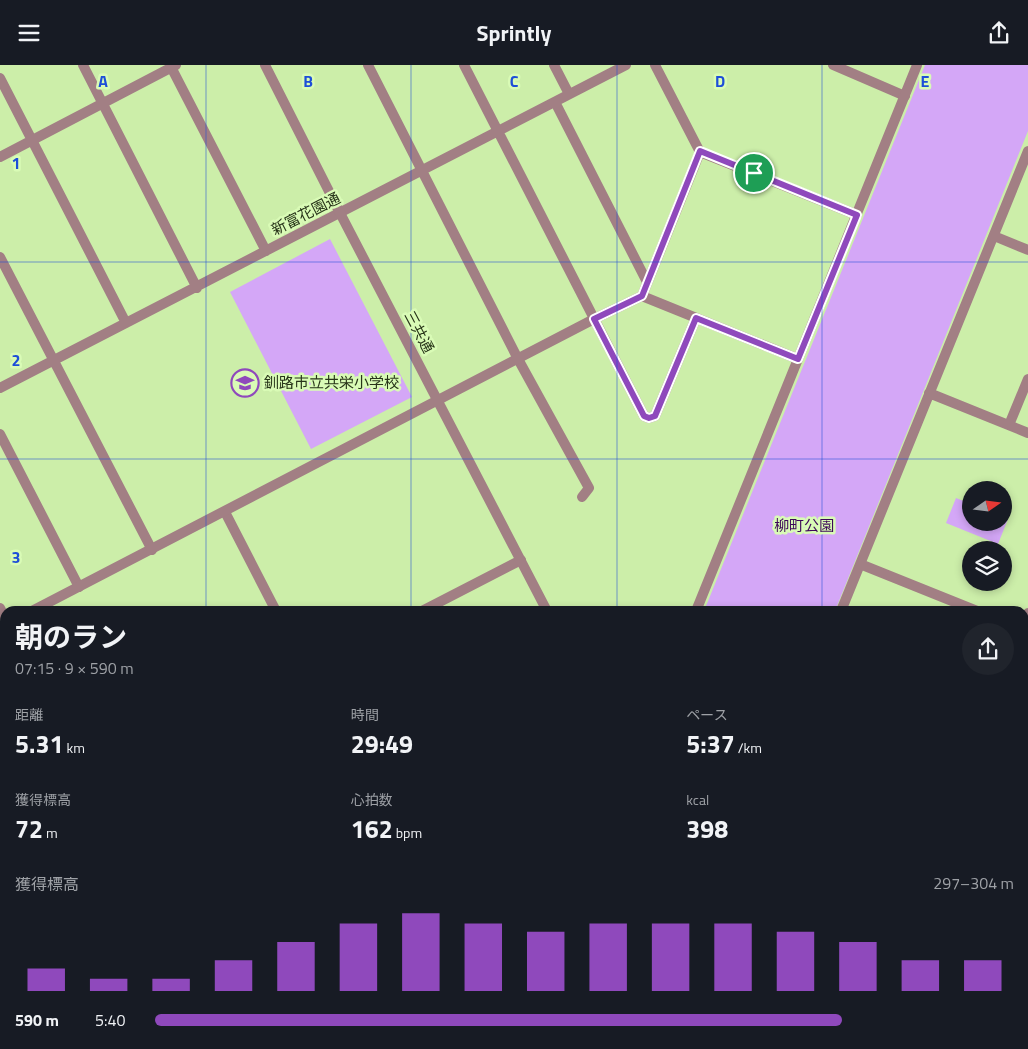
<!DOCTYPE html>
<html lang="ja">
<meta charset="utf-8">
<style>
:root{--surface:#171b24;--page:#20242c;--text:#f1f3f6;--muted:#9ea1a6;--accent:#8f49bc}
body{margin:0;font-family:"Titillium Web","Noto Sans JP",sans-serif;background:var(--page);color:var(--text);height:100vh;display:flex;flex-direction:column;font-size:19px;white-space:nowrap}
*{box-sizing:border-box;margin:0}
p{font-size:16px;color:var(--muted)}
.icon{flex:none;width:28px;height:28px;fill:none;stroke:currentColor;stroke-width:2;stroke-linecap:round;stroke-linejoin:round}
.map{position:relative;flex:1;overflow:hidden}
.drawer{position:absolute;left:0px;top:541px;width:1029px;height:444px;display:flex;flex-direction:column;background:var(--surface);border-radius:15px 15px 0 0;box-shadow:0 2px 8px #0003}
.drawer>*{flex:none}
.needle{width:32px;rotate:76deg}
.tools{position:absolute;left:962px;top:416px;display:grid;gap:10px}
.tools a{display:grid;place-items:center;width:50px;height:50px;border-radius:50%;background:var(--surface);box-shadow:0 2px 8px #0003;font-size:25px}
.pin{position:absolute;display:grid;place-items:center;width:42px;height:42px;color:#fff;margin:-21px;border:2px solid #fff;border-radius:50%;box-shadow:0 1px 5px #0007}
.round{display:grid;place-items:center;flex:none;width:52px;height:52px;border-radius:26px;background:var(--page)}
.head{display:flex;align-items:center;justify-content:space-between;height:85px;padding:0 15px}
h1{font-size:28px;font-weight:700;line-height:38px}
.stats{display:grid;grid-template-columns:repeat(3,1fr);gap:8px;height:85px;padding:5px 15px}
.stats div{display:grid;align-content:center}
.stats b{font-size:25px;font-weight:700}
.stats small{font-size:14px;font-weight:400}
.stats p{font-size:14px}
.chart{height:140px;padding:10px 15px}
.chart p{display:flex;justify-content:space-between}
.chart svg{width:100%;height:90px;margin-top:5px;stroke:var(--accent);stroke-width:6}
ul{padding:0 15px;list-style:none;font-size:16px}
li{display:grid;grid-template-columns:80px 60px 1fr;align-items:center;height:38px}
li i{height:12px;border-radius:6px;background:var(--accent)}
header{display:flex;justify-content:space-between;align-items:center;height:65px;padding:0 15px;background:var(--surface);font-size:22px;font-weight:700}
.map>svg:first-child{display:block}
.green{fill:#d4a7f7}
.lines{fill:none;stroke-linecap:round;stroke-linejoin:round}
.minor{stroke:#a27f84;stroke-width:10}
.tertiary{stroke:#a27f84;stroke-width:10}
.route-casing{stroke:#fff;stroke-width:10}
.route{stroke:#8f49bc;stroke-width:6}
.grid{fill:none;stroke:#1d4ed8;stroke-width:1;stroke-opacity:0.55}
.labels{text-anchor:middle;stroke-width:5;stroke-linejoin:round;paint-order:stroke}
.street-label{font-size:15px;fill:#273419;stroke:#d9fbb6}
.poi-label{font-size:15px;fill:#273419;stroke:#d9fbb6;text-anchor:start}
.park-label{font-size:15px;fill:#3d0759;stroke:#d9fbb6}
.grid-label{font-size:16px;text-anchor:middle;font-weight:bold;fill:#1d4ed8;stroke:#d9fbb6;stroke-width:5;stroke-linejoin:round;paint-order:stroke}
</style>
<header><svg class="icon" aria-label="menu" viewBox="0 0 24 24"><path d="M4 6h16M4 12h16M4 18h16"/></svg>Sprintly<svg class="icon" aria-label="share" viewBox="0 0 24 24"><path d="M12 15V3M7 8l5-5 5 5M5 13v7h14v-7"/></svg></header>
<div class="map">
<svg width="1028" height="984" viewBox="0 0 1028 984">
<rect width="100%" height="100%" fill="#cceea9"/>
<!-- green -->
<path class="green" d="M925 0H1028V66L835 546H704Z
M330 174 412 332 311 384 230 227Z
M956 433 971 439V458H1004V452L1008 454 998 479 946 458Z
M530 980H659L658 984H528Z"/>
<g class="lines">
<!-- minor -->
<path class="minor" d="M83 0 197 223
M170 0 266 186
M368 0 518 294 589 423 582 432
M464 0 644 351 649 353 655 351 696 253
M554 0 569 29
M655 0 700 87 857 150
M833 0 905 31
M0 13 126 258
M555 37 647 217
M0 92 176 0
M994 171 1028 185
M0 192 152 485
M642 231 700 87
M0 323 626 0
M929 328 1028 368
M1009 360 1028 314
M0 369 79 522
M225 447 276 546
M860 499 977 546
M0 543 5 553
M422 546 521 495
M841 546 1028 86
M1024 559 1028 548
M1024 756 1028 758
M0 822 5 819
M0 925 5 928
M1024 958 1028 960
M95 980 102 984
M138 984 140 980
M664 984 666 980
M852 984 853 980"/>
<!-- tertiary -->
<path class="tertiary" d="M265 0 340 148 547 546
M32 546 594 254 642 231 798 294
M696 546 917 0
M0 563 5 560
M0 838 5 840
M1024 864 1028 866
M249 980 256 984
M520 984 521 980"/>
</g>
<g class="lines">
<!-- route casing -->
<g class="route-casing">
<path id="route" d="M700 86 857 150 798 294 696 253 655 351 649 353 644 351 594 254 642 231Z"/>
</g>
<!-- route -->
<use href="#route" class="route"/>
</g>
<!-- grid -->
<path class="grid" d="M206 0V546M411 0V546M617 0V546M822 0V546M0 197H1028M0 394H1028M0 590H5M1024 590H1028M0 787H5M1024 787H1028M206 980V984M411 980V984M617 980V984M822 980V984"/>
<!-- icons -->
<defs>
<g id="school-ring" transform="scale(1.4375)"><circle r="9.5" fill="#d9fbb6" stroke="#8f49bc" stroke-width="1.5"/><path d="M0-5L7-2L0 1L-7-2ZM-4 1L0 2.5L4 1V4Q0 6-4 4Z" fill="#8f49bc"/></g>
</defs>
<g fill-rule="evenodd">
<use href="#school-ring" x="245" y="318"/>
</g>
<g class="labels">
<!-- street labels -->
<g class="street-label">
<text transform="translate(306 149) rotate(-27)" y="5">新富花園通</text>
<text transform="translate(419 267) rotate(62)" y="5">三共通</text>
</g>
<!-- poi labels -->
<g class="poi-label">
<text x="264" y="323">釧路市立共栄小学校</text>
</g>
<!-- park labels -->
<g class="park-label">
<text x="804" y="466">柳町公園</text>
</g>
</g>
<g class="grid-label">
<text x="103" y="22">A</text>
<text x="308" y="22">B</text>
<text x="514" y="22">C</text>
<text x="720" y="22">D</text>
<text x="925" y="22">E</text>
<text x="16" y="104">1</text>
<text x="16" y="301">2</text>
<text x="16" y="498">3</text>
</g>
</svg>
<div class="tools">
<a><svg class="needle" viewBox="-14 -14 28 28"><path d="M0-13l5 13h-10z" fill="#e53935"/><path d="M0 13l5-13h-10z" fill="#9ea1a6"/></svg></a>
<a><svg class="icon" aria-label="layers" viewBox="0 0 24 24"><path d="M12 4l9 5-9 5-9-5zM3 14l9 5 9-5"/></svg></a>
</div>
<div class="pin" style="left:754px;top:108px;background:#1e9e55"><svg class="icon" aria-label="arrive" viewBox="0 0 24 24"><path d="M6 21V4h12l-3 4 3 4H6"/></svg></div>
<section class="drawer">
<div class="head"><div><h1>朝のラン</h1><p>07:15 · 9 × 590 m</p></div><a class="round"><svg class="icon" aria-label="share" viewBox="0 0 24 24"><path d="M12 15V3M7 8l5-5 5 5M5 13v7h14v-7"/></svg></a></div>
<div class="stats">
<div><p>距離</p><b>5.31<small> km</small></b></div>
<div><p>時間</p><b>29:49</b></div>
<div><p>ペース</p><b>5:37<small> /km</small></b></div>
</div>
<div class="stats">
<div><p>獲得標高</p><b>72<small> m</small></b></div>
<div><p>心拍数</p><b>162<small> bpm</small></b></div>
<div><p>kcal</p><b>398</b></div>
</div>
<div class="chart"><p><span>獲得標高</span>297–304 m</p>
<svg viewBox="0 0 160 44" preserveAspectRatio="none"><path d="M5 44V33M15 44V38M25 44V38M35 44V29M45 44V20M55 44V11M65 44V6M75 44V11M85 44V15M95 44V11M105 44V11M115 44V11M125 44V15M135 44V20M145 44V29M155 44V29"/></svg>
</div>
<ul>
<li><b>590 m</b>5:40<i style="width:80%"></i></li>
</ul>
</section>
</div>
